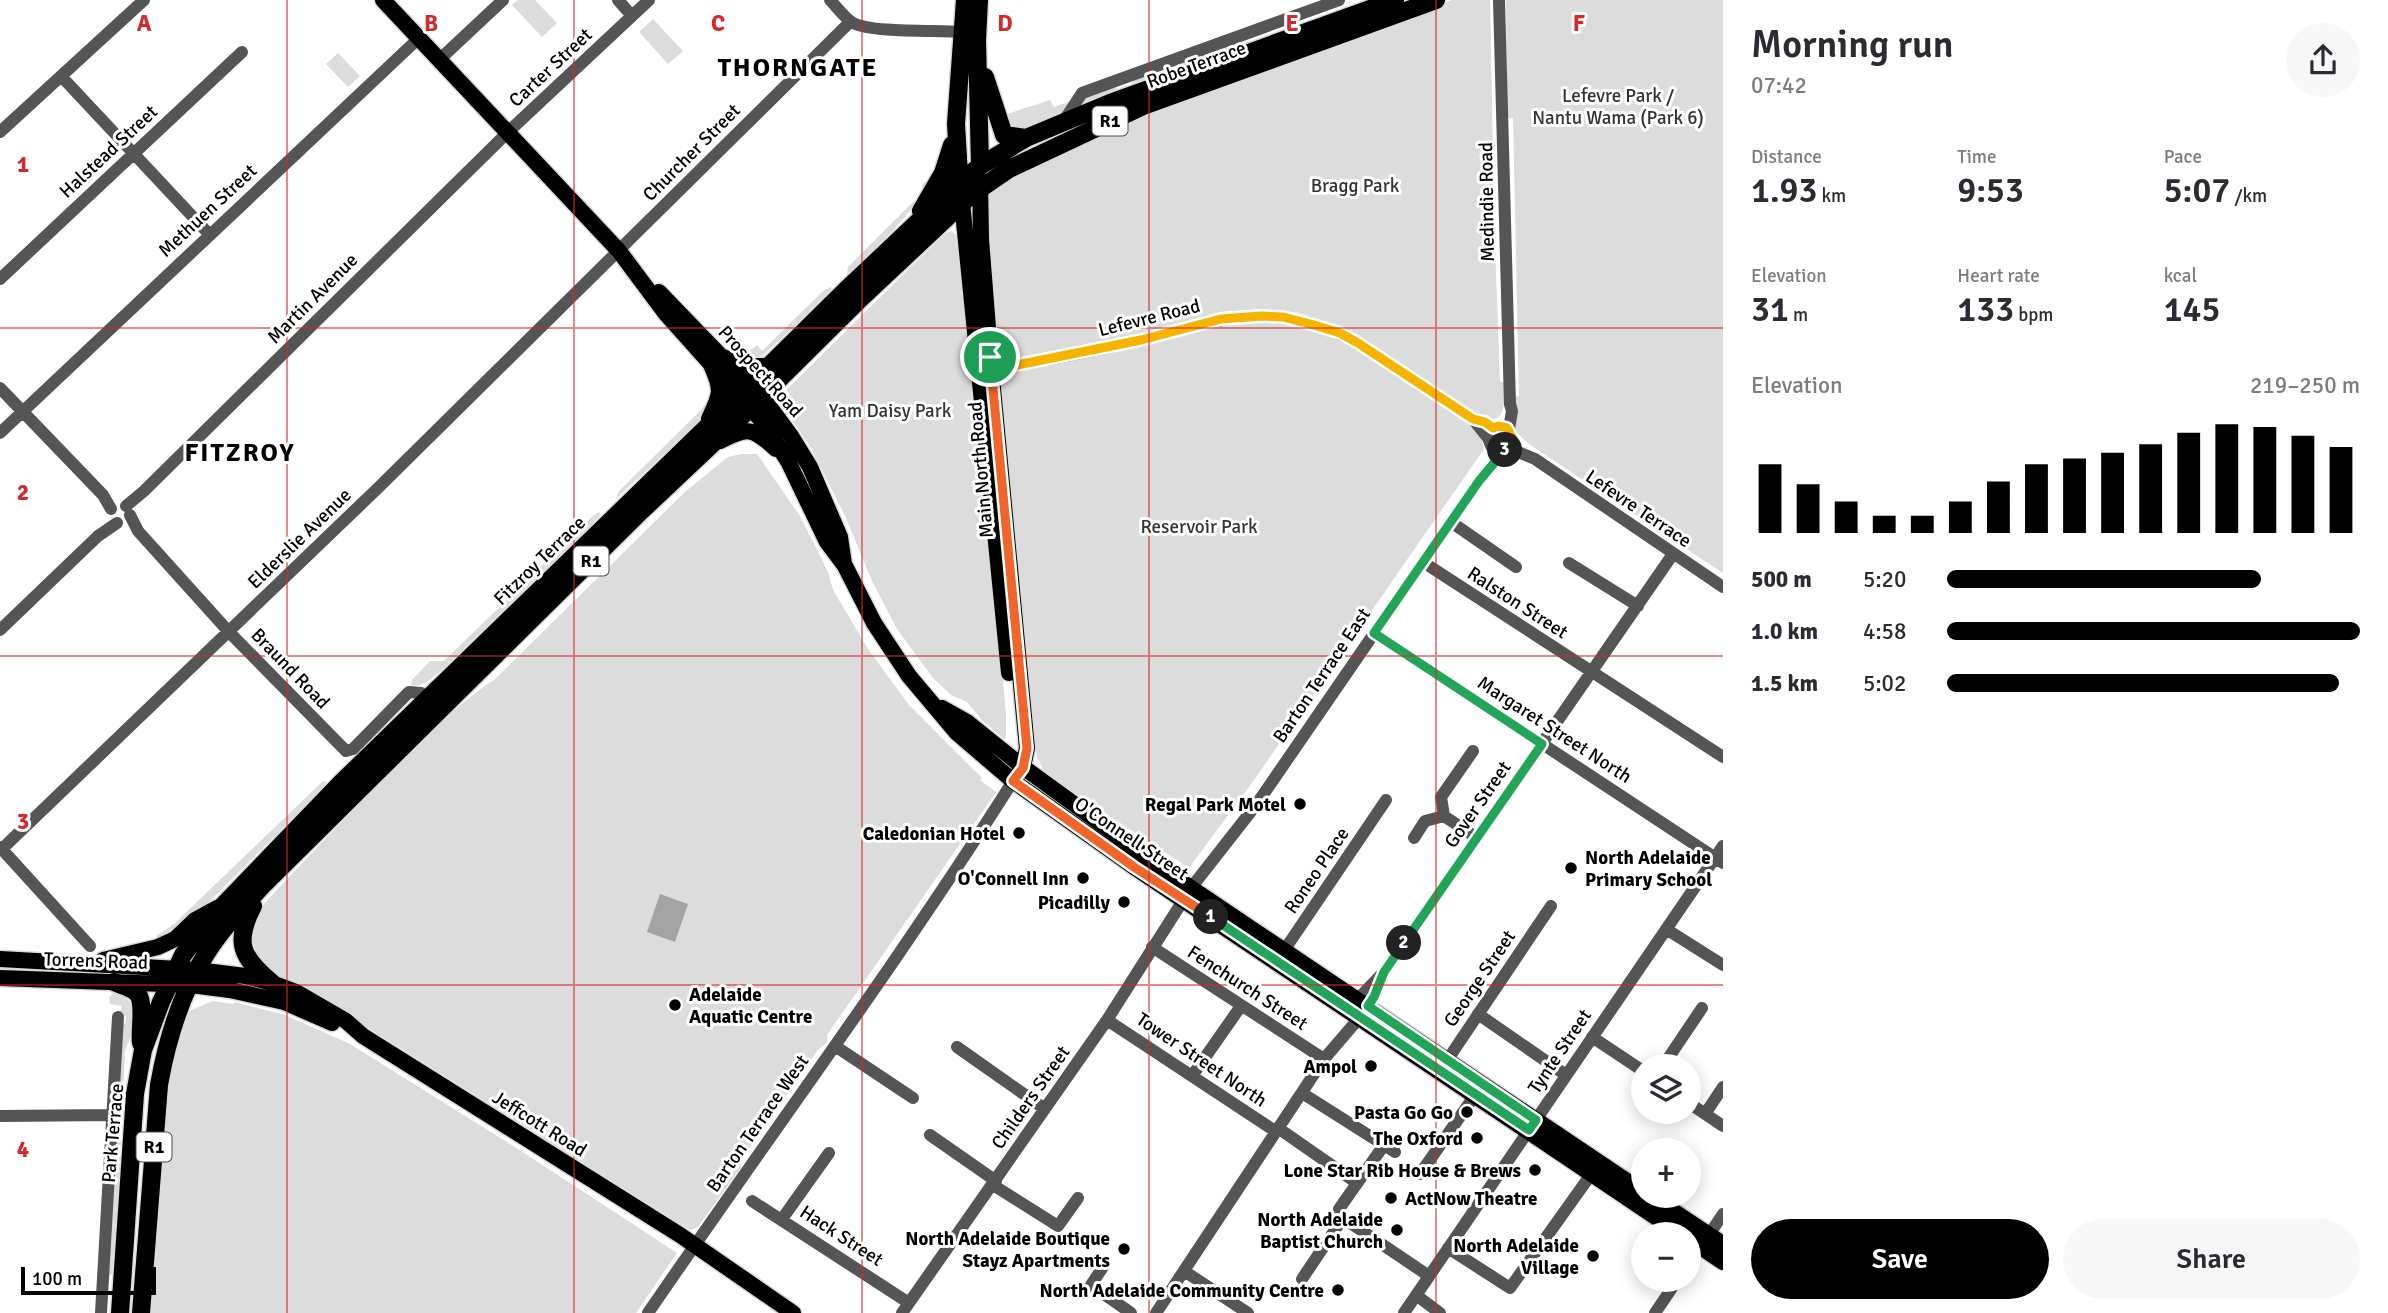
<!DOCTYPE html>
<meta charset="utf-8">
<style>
:root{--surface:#fff;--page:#f7f7f7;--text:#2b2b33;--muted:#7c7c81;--accent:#000}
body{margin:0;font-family:Signika,sans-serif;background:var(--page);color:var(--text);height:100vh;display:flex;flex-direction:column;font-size:26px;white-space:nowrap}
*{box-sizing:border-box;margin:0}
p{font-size:23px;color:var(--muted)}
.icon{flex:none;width:38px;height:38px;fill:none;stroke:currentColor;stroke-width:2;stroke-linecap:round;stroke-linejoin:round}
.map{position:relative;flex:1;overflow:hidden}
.details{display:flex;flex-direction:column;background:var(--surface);width:665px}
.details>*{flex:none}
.fabs{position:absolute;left:1631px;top:1054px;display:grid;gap:14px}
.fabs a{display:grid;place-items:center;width:70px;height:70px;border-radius:50%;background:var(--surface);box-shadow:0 4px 18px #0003;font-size:35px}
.scale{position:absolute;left:21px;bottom:18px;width:135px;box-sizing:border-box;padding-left:7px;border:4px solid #000;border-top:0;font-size:19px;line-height:24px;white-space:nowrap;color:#000;-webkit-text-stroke:5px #fff;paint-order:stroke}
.pin{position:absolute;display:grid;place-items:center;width:60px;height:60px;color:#fff;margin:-30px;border:4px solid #fff;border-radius:50%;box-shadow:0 2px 7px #0007}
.km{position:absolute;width:35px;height:35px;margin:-18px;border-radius:50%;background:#222;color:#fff;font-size:19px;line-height:35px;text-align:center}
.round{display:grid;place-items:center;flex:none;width:74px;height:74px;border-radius:37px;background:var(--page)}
.head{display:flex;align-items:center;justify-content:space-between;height:119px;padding:0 28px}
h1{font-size:38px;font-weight:600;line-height:52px}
.stats{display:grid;grid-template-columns:repeat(3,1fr);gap:10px;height:119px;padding:7px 28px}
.stats div{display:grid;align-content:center}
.stats b{font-size:35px;font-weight:600}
.stats small{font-size:19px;font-weight:400}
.stats p{font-size:19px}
.chart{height:196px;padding:14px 28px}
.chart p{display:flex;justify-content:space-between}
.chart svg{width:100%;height:126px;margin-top:7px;stroke:var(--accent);stroke-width:6}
.primary-button{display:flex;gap:14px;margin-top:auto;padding:14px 28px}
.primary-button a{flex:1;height:80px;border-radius:42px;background:var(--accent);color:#fff;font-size:28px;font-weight:600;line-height:80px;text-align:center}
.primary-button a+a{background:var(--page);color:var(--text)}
ul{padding:0 28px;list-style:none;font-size:23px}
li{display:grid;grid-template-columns:112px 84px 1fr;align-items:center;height:52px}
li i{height:18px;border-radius:9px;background:var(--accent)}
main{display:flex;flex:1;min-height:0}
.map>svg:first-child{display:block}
.green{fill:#dcdcdc}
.water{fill:#a3a3a3}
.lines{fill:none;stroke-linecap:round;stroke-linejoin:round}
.major-casing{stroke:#dbdbdb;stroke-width:19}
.highway-casing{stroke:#dbdbdb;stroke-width:21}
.minor{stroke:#555;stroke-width:12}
.major{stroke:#000;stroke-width:16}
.highway{stroke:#000;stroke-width:18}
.split-1-casing{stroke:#fff;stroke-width:14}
.split-2-casing{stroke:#fff;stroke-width:14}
.split-3-casing{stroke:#fff;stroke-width:14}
.split-4-casing{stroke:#fff;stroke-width:14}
.split-1{stroke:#f0652b;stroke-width:9}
.split-2{stroke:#22a559;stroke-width:9}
.split-3{stroke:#22a559;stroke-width:9}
.split-4{stroke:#f5b400;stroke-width:9}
.grid{fill:none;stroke:#d62828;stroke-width:2;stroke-opacity:0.55}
.poi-dot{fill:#000;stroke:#fff;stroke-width:2.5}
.labels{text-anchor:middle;stroke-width:6;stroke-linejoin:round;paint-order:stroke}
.shield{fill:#fff;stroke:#4c4c4c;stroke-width:2}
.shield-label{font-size:18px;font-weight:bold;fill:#000}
.street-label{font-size:19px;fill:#000;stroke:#fff}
.park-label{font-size:19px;fill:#333;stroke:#fff}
.poi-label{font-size:19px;font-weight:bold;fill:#000;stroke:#fff;text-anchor:end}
.district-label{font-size:26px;font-weight:bold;letter-spacing:2px;fill:#000;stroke:#fff}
.grid-label{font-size:23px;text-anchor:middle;font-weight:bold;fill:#d62828;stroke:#fff;stroke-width:6;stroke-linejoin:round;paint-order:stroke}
</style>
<main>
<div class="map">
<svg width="1723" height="1313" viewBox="0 0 1723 1313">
<rect width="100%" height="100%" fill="#fff"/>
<!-- green -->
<path class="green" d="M518 0H535L557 23 542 37 512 5Z
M1452 0H1490L1494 216 1500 382H1504C1504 394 1506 408 1499 417L1492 420 1482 418 1343 328 1299 313 1260 309 1220 312 1140 334 1036 355 1009 358 1000 356 994 351 987 198C1001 174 1078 147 1106 134 1119 128 1132 119 1144 112Z
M1506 0H1723V573L1526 442 1512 427 1515 397 1519 396 1513 118H1507Z
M653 19 683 51 668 64 639 32Z
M1233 43 1238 44 1240 49 1080 107 1086 96 1112 86 1118 89 1131 84 1135 78Z
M338 53 360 76 348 87 326 64Z
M1050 100 1054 107 1068 102 1070 104 1065 110 1019 133 1015 134 1007 124 1004 115Z
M934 172C916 212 882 241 852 272L847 274 848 267 922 193 923 188 922 185Z
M952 231 955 234 964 281 986 484 1006 715V738L1004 739 982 720 967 702 951 695 933 678 897 629 872 581 846 518 811 448 782 405 784 402 780 396 927 251 946 233Z
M831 287 832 288 828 295 762 356 749 361 746 354 757 345 762 351 823 291Z
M1261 317 1325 330 1472 420 1480 433 1484 449 1254 780 1189 868 1074 793 1044 771 1037 757 1017 621 997 375Z
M713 392 704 417 616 499 618 492 701 410Z
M741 454H757L800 516 828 572 833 590 868 649 909 705 982 778 980 780 996 792 827 1035V1042L817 1051 743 1158 740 1169 698 1227 690 1230 324 1000 276 977 250 956 251 918C293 872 336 827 380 783 416 746 452 708 495 679L686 491 728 457Z
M599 512 601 514 591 526 444 668C434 677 425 686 411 686L412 680 430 661H444L594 515Z
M323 781H326V785L187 924 160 942 156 936 174 924Z
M114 992C143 998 133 1032 125 1051L116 1237 112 1274 110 1276 108 1272 121 1024H125L126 1016 119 1014 122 1006 110 1004 109 998Z
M213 1001 233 1004 235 1002 285 1015 350 1044 518 1149 677 1253 636 1313H148L165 1088 175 1046 187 1012Z"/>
<!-- water -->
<path class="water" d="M660 894 688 904 675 942 647 932Z"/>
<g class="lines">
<!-- major casing -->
<g class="major-casing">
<path id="major" d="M383 0 619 251 666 314 761 420 788 461 827 542 845 566 874 623 909 676 957 733 1013 781 1134 867 1681 1234
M980 179 981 239 992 378 1027 748 1023 767 1017 775
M962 202 1009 673
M659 292 769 406 791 436 810 467 840 537 844 564
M723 357 748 366H767
M720 441C748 427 752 427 776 449
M942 708 967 722 1023 767 1173 876 1643 1192
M0 959 197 970 245 976 272 983 296 992 346 1021 363 1036 680 1235 793 1313
M103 960 158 947 175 939 195 920 217 908
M0 978 191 985 230 990 284 1002 332 1023
M1649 1195 1723 1244
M1689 1239 1723 1262"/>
</g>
<!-- highway casing -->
<g class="highway-casing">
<path id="highway" d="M979 0 977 40 980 166
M985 77 1004 135 1026 138
M960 192 956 124 965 0
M921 211 943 173 952 145
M710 419C721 395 724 392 713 367
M253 906C234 943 241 957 272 983
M114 982C120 985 130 987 136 992 146 1000 139 1030 141 1043
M120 1313 135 1094 143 1050 161 1002 183 955 211 918 340 784 706 428 847 289 959 183 980 166 1026 138 1110 103 1395 0
M141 1313 159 1085C167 1040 181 993 206 954 222 928 244 906 264 884L637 515 742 416 858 301 971 195 1009 169 1143 106 1436 0"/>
</g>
<!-- minor -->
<path class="minor" d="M618 0 632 16
M830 0C837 7 844 18 853 23 873 33 936 30 962 32
M1499 0 1510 404 1512 411 1509 429
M439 60 503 0
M61 76 209 234
M1063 122 1082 93 1339 0
M0 132 144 0
M0 279 242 52
M992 378 998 372 1017 365C1058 358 1099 350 1139 340 1225 319 1273 298 1358 343L1473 419 1485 422 1493 428
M0 388 103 495 111 509
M1473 419 1488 438 1491 446 1496 450 1508 448 1513 439 1509 429 1502 426 1493 428 1488 438
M0 433 419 38
M1508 448 1535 459 1723 587
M126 506 144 491 507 133 649 0
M130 515 138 531 229 632 346 751 353 749 409 692 421 693 426 698
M1451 522 1516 567
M1423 562 1723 757
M1569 563 1638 606
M0 630 98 536 117 523
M1374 633 1723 863
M1444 816 1441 797 1473 751
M1414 838 1425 821 1444 816 1477 838
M0 847 90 946
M2 849 379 487 850 22
M1191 888 1256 805 1479 481 1492 466 1503 451
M1666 929 1723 965
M1152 947 1324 1059
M1279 958 1386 800
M1358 999 1383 973 1673 554
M1478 1014 1566 1075
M1107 1020 1275 1131
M1592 1037 1643 1071
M835 1046 913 1098
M957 1047 1045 1109
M1444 1065 1551 906
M1663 1066 1702 1008
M1192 1076 1241 1006
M1302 1093 1395 1152
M1689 1103 1723 1126
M1705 1114 1723 1087
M0 1116 112 1115
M1278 1128 1357 1183
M930 1135 996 1181
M1420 1174 1475 1095
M993 1185 1058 1226 1078 1198
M752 1201 909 1303
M1339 1209 1384 1145
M782 1219 829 1153
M1448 1248 1510 1288 1592 1173
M1689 1264 1723 1214
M1103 1267 1091 1285 1131 1313
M1184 1271 1248 1313
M1302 1279 1343 1218 1429 1276
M1416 1295 1440 1313
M101 1313 118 1017
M648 1313C769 1136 898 963 1013 781
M902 1313 1107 1020 1184 899
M1156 1313 1324 1059 1360 1017
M1404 1313 1723 846
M1655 1313 1678 1279"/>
<!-- major -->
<use href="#major" class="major"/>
<!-- highway -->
<use href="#highway" class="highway"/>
</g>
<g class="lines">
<!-- split-1 casing -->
<g class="split-1-casing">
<path id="split-1" d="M990 357 1027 748 1023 768 1013 781 1134 867 1211 917"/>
</g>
<!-- split-2 casing -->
<g class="split-2-casing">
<path id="split-2" d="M1211 917 1529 1130 1536 1120 1368 1006 1374 997 1384 972 1404 943"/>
</g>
<!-- split-3 casing -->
<g class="split-3-casing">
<path id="split-3" d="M1404 943 1542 744 1374 633 1479 481 1505 450"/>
</g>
<!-- split-4 casing -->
<g class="split-4-casing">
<path id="split-4" d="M990 357 1017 365 1141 340 1221 319 1261 316 1283 317 1314 325 1340 333 1358 343 1473 419 1485 422 1493 428 1499 426 1507 428 1513 439 1510 447 1505 450"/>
</g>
<!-- split-1 -->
<use href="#split-1" class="split-1"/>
<!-- split-2 -->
<use href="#split-2" class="split-2"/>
<!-- split-3 -->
<use href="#split-3" class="split-3"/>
<!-- split-4 -->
<use href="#split-4" class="split-4"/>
</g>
<!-- grid -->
<path class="grid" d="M287 0V1313M574 0V1313M862 0V1313M1149 0V1313M1436 0V1313M0 328H1723M0 656H1723M0 985H1723"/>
<!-- markers -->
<g class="poi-dot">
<circle cx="1300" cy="804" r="7"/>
<circle cx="1019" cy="833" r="7"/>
<circle cx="1571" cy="868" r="7"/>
<circle cx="1083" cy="878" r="7"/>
<circle cx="1124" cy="902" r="7"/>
<circle cx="675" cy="1005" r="7"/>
<circle cx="1371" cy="1066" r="7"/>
<circle cx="1467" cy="1112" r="7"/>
<circle cx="1477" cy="1138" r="7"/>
<circle cx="1535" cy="1170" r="7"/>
<circle cx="1391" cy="1198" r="7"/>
<circle cx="1397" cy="1230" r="7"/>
<circle cx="1124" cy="1249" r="7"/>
<circle cx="1593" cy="1256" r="7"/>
<circle cx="1338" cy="1290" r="7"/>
</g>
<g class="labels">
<!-- shield labels -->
<g class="shield">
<rect x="1092.5" y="106.5" width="35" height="29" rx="5"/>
<rect x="573.5" y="546.5" width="35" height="29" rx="5"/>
<rect x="136.5" y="1132.5" width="35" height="29" rx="5"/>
</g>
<g class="shield-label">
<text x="1110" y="127">R1</text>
<text x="591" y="567">R1</text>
<text x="154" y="1153">R1</text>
</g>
<!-- street labels -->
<g class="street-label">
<text transform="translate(1196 64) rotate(-20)" y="7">Robe Terrace</text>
<text transform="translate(550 67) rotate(-43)" y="7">Carter Street</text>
<text transform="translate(108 151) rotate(-43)" y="7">Halstead Street</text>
<text transform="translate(691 152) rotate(-45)" y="7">Churcher Street</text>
<text transform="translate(1486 202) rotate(-91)" y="7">Medindie Road</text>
<text transform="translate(207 210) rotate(-43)" y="7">Methuen Street</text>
<text transform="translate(312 298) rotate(-45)" y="7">Martin Avenue</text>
<text transform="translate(1149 317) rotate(-14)" y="7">Lefevre Road</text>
<text transform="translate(761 371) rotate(48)" y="7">Prospect Road</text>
<text transform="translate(980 470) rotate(-95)" y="7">Main North Road</text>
<text transform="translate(1639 508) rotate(34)" y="7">Lefevre Terrace</text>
<text transform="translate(299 538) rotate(-44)" y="7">Elderslie Avenue</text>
<text transform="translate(539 560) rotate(-44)" y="7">Fitzroy Terrace</text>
<text transform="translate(1518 602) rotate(33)" y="7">Ralston Street</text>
<text transform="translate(291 668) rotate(46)" y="7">Braund Road</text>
<text transform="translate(1321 675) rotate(-56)" y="7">Barton Terrace East</text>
<text transform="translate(1555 729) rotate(33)" y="7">Margaret Street North</text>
<text transform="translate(1477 804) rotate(-55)" y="7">Gover Street</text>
<text transform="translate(1132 838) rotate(34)" y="7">O'Connell Street</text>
<text transform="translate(1316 870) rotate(-56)" y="7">Roneo Place</text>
<text transform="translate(96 960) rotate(2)" y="7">Torrens Road</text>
<text transform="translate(1479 978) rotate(-56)" y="7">George Street</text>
<text transform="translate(1248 987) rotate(33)" y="7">Fenchurch Street</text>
<text transform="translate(1559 1051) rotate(-56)" y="7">Tynte Street</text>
<text transform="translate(1202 1059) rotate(34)" y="7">Tower Street North</text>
<text transform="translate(1030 1097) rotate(-55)" y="7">Childers Street</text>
<text transform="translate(540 1123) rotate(32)" y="7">Jeffcott Road</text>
<text transform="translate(757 1123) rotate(-55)" y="7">Barton Terrace West</text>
<text transform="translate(112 1133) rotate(-85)" y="7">Park Terrace</text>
<text transform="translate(842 1235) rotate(33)" y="7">Hack Street</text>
</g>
<!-- park labels -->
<g class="park-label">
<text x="1618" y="102">Lefevre Park /<tspan x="1618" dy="22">Nantu Wama (Park 6)</tspan></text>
<text x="1355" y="192">Bragg Park</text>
<text x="890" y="417">Yam Daisy Park</text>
<text x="1199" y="533">Reservoir Park</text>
</g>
<!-- poi labels -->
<g class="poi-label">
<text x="1286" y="811">Regal Park Motel</text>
<text x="1005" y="840">Caledonian Hotel</text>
<text x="1585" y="864" text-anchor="start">North Adelaide<tspan x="1585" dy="22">Primary School</tspan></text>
<text x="1069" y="885">O'Connell Inn</text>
<text x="1110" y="909">Picadilly</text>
<text x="689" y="1001" text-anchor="start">Adelaide<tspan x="689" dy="22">Aquatic Centre</tspan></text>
<text x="1357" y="1073">Ampol</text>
<text x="1453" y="1119">Pasta Go Go</text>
<text x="1463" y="1145">The Oxford</text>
<text x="1521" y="1177">Lone Star Rib House &amp; Brews</text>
<text x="1405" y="1205" text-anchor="start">ActNow Theatre</text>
<text x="1383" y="1226">North Adelaide<tspan x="1383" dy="22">Baptist Church</tspan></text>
<text x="1110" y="1245">North Adelaide Boutique<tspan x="1110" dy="22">Stayz Apartments</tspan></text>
<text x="1579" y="1252">North Adelaide<tspan x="1579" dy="22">Village</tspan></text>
<text x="1324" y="1297">North Adelaide Community Centre</text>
</g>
<!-- district labels -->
<g class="district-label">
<text x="798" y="76">THORNGATE</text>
<text x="240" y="461">FITZROY</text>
</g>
</g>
<g class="grid-label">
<text x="144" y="31">A</text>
<text x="431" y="31">B</text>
<text x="718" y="31">C</text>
<text x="1005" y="31">D</text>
<text x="1292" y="31">E</text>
<text x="1579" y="31">F</text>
<text x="23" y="172">1</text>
<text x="23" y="500">2</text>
<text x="23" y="829">3</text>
<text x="23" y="1157">4</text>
</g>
</svg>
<div class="fabs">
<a><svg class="icon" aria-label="layers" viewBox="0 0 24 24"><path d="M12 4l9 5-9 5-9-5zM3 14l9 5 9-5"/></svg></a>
<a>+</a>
<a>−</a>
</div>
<div class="scale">100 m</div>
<div class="pin" style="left:990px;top:357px;background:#1e9e55"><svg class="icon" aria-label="arrive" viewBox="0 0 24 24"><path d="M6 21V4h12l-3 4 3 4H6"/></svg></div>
<b class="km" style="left:1211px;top:917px">1</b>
<b class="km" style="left:1404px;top:943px">2</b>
<b class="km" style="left:1505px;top:450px">3</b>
</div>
<section class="details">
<div class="head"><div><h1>Morning run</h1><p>07:42</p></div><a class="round"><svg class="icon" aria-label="share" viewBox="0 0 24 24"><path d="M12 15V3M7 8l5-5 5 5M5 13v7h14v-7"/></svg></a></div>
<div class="stats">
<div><p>Distance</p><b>1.93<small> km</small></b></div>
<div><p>Time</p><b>9:53</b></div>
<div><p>Pace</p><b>5:07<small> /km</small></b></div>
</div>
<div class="stats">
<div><p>Elevation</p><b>31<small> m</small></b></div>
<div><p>Heart rate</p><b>133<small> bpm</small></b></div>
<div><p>kcal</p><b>145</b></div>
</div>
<div class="chart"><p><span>Elevation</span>219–250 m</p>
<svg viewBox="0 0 160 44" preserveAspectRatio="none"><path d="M5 44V20M15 44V27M25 44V33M35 44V38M45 44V38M55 44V33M65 44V26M75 44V20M85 44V18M95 44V16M105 44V13M115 44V9M125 44V6M135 44V7M145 44V10M155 44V14"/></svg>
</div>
<ul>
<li><b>500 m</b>5:20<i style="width:76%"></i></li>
<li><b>1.0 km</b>4:58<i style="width:100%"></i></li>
<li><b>1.5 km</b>5:02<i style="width:95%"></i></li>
</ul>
<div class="primary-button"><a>Save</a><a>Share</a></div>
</section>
</main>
